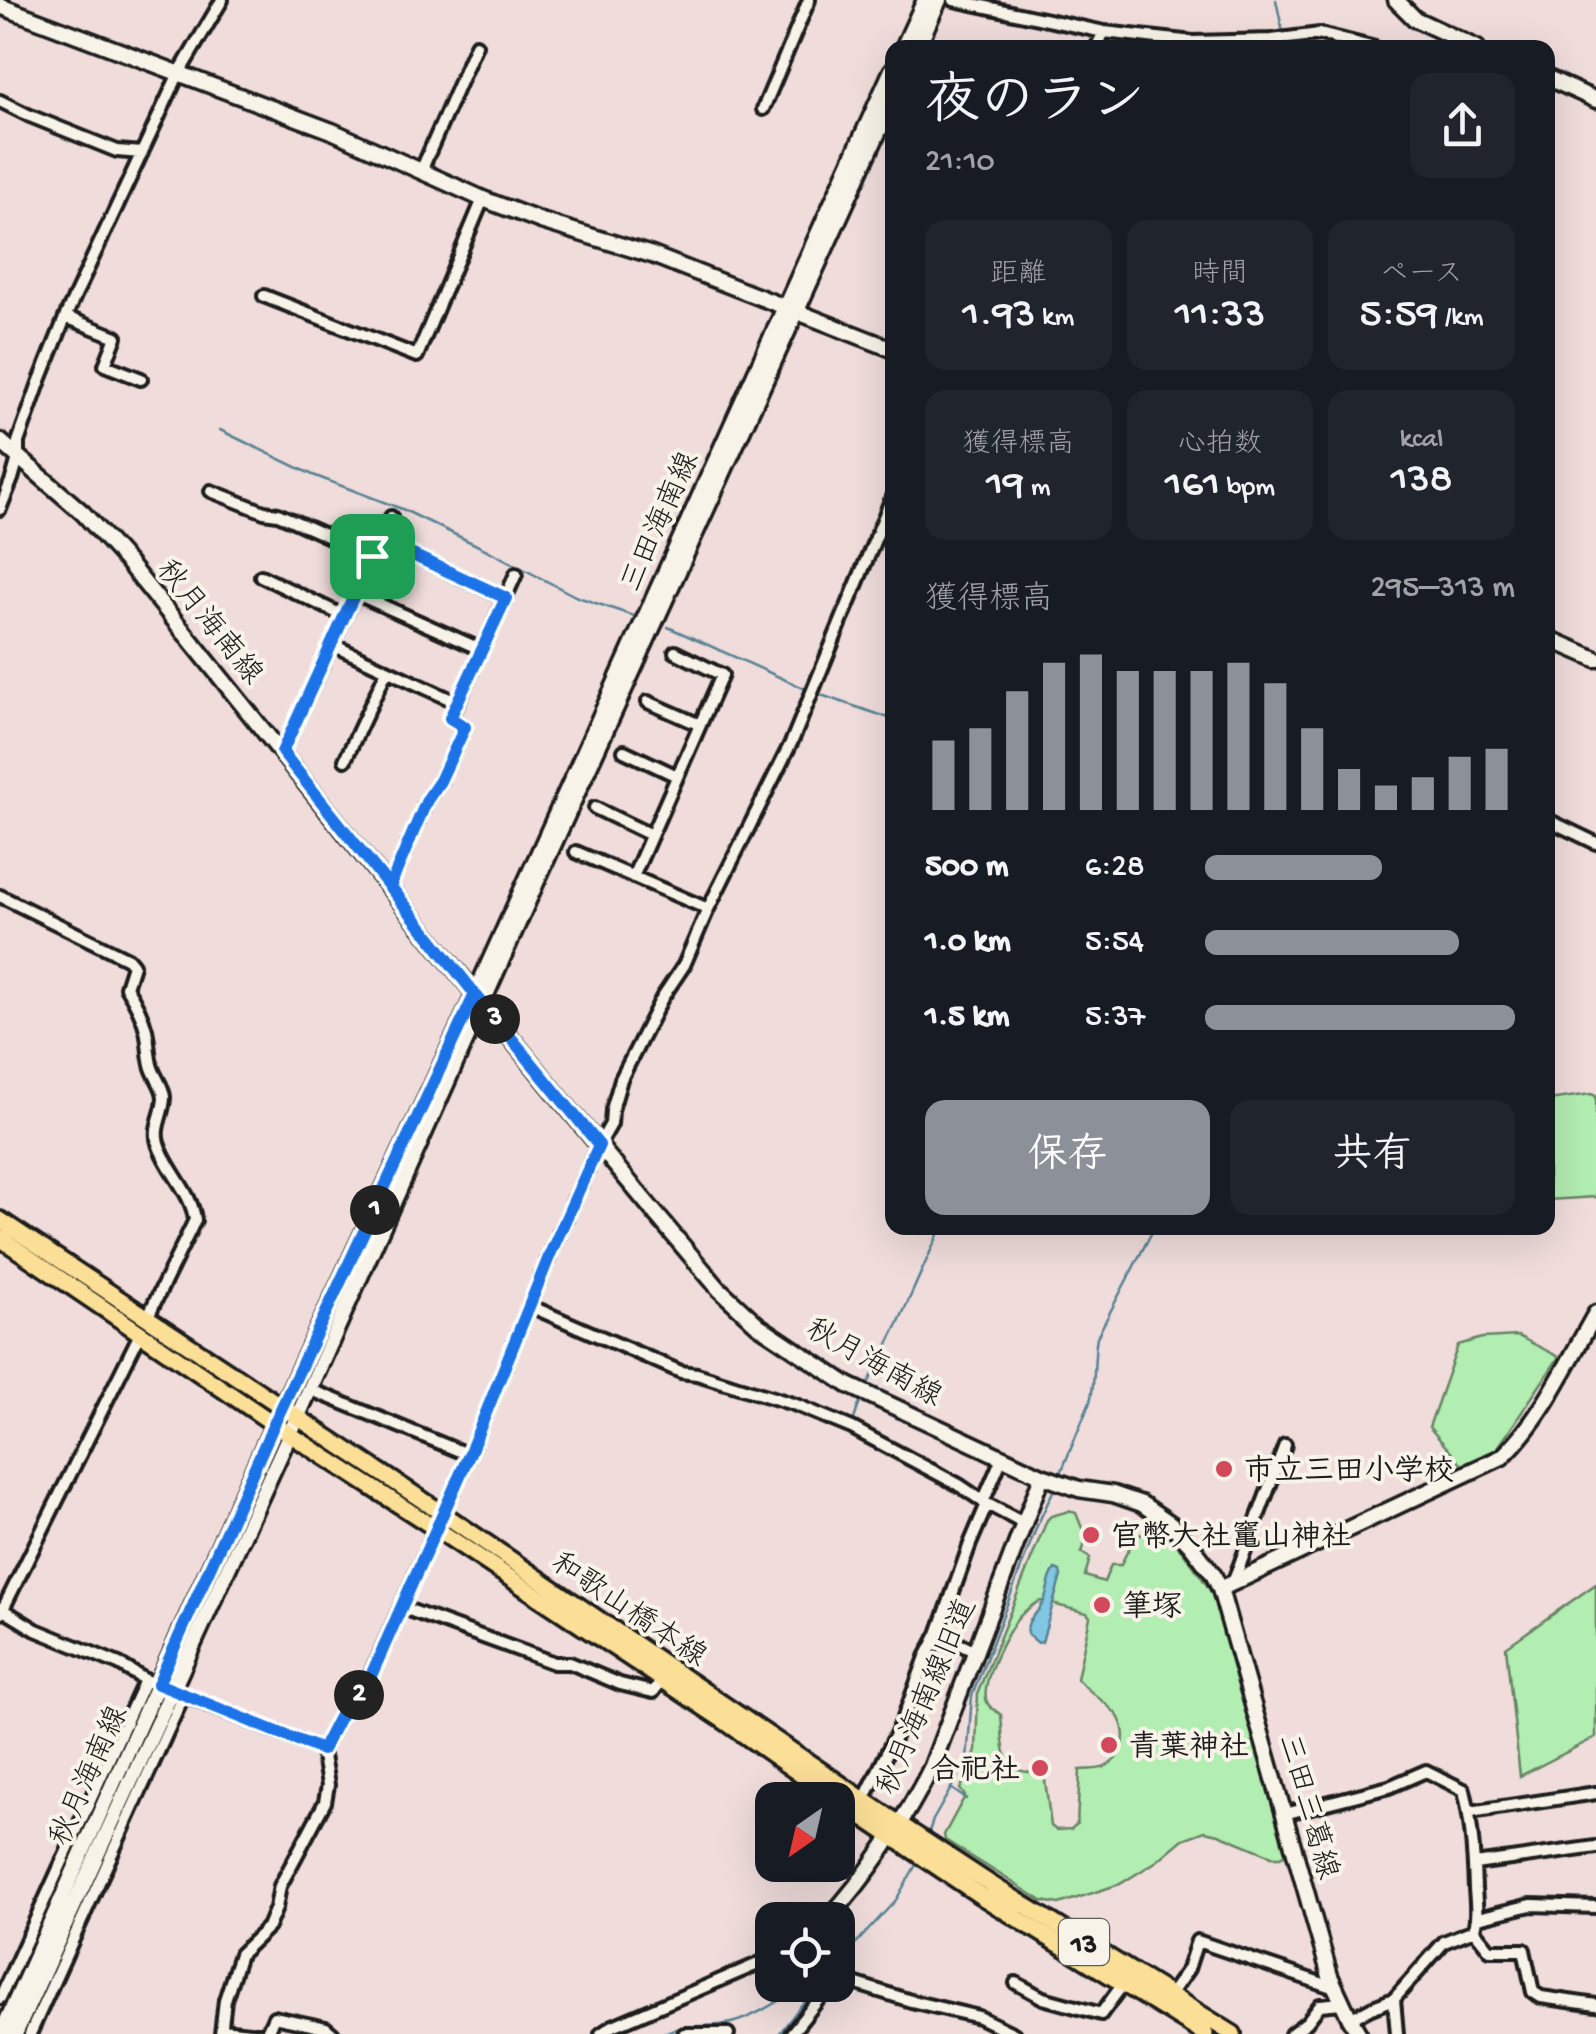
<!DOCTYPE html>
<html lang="ja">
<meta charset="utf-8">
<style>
:root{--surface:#171b24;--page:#20242c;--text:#f1f3f6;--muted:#9ea1a6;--accent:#8c9099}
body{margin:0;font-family:"Gochi Hand","Klee One",sans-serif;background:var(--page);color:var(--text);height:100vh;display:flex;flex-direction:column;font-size:38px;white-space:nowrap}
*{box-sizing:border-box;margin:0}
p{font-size:32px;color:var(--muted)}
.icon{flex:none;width:55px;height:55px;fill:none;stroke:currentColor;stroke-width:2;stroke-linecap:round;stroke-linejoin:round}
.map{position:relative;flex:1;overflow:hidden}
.sheet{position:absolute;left:885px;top:40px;width:670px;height:1195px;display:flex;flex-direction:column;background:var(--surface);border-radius:20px;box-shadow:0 10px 40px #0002}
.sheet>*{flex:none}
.needle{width:65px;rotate:214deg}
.buttons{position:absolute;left:755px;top:1782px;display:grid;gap:20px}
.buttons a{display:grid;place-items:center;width:100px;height:100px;border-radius:20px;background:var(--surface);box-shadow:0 10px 40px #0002;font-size:50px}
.pin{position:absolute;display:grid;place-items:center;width:85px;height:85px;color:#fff;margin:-42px;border-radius:20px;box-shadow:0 5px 15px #0006}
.km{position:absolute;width:50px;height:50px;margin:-25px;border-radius:50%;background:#222;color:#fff;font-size:28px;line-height:50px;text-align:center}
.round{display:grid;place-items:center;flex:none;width:105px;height:105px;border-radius:20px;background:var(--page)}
.head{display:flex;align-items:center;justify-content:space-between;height:170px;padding:0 40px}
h1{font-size:55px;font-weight:600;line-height:75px}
.stats{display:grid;grid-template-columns:repeat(3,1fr);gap:15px;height:170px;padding:10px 40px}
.stats div{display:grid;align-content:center;border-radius:20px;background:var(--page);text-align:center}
.stats b{font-size:42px;font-weight:600}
.stats small{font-size:28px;font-weight:400}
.stats p{font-size:28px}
.chart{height:280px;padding:20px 40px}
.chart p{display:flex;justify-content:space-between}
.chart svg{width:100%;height:180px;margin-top:10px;stroke:var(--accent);stroke-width:6}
.cta{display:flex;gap:20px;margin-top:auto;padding:20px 40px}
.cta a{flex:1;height:115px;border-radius:20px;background:var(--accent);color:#fff;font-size:40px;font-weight:600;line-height:115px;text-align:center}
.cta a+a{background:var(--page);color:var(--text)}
ul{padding:0 40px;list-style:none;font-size:32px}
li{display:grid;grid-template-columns:160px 120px 1fr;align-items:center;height:75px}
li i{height:25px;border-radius:12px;background:var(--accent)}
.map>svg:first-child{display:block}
.green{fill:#b2edb1;stroke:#678466;stroke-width:2.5;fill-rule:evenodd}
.water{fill:#81c6e2;stroke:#598293;stroke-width:2.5}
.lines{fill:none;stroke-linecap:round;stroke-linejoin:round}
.stream{stroke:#598293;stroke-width:2.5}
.street-casing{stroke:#1c1c1c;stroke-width:18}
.secondary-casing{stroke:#1c1c1c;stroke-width:21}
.primary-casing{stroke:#1c1c1c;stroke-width:22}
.street{stroke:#f7f3e8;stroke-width:10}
.secondary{stroke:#f7f3e8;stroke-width:14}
.primary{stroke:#fbdf96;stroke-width:15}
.route-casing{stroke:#fff;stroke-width:20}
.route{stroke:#1a73e8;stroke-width:12}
.poi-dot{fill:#d1495b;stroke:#f7f3e8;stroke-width:4}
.labels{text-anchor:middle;stroke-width:8;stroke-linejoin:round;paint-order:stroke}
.shield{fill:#f7f3e8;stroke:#5e5c59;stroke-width:2.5}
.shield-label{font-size:28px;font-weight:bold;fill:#1c1c1c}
.street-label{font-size:30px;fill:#1c1c1c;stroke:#f7f3e8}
.poi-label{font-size:30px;font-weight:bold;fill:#1c1c1c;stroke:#f7f3e8;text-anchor:start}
</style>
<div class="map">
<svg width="1596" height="2034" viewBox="0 0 1596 2034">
<rect width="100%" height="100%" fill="#efdcdb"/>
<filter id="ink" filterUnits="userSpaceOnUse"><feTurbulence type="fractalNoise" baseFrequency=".01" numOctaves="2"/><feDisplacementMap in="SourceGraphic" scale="20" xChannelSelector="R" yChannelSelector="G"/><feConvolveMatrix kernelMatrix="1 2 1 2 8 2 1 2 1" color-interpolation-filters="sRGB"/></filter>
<g filter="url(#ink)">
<!-- green -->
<path class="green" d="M1591 1094 1596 1096V1197L1548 1200V1100Z
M1518 1336 1559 1357 1497 1449 1462 1465 1429 1427 1458 1345 1482 1338Z
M1069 1511 1076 1513 1082 1528 1088 1532 1082 1553 1090 1558 1085 1576 1104 1582 1111 1565H1121C1128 1548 1137 1532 1155 1527 1178 1539 1201 1576 1215 1598L1288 1853 1280 1857H1274L1219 1834 1205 1831 1183 1839 1157 1861 1120 1884 1059 1904 1042 1901 945 1840 944 1835 965 1796 960 1789 969 1773 976 1751 978 1692 1047 1520 1051 1516ZM1041 1601 1087 1613 1090 1617 1077 1679C1087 1690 1115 1709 1119 1718 1129 1737 1123 1758 1105 1767 1099 1770 1088 1769 1080 1770L1077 1824 1071 1829 1056 1830 1051 1826 1044 1773C1037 1772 1025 1773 1019 1770 1000 1763 1003 1731 1001 1715 997 1711 991 1709 988 1704 977 1687 1008 1628 1021 1615 1027 1609 1033 1604 1041 1601Z
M1596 1584V1737L1520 1776 1506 1647Z"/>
<!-- water -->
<path class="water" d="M1055 1569 1060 1571 1061 1576 1042 1642 1038 1643 1027 1634C1027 1616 1036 1617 1043 1603 1049 1591 1047 1580 1055 1569Z"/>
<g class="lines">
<!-- stream -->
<path class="stream" d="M1276 0 1283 33
M220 430 313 475 402 509 489 551 575 596 634 616
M668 627 808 690
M815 693 892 719
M867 1386 898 1324 941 1228
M852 1425 861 1399
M1060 1475 1090 1402C1096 1380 1093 1358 1097 1337L1154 1228
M952 1789 966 1799
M927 1837 933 1820 967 1760 972 1696 1037 1526 1055 1487
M838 1963 896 1900 917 1863
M662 2034C685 2022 708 2029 731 2023 757 2016 779 2000 802 1987L810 1985
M779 2034 817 1985"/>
<!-- street casing -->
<g class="street-casing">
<path id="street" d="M954 0 1104 32 1193 42 1272 40 1320 34 1375 48
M1096 48 1104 32
M1443 48 1464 42
M0 101 30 116 117 151 142 153
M763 109 809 0
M421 171 476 45
M264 296 417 356 483 199
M66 317 116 337 105 365 141 379
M211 491 264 512 278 514 372 556
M0 509 12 479 18 458V442L39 383 67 313 179 73 222 0
M380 540 505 598
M261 576 344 616
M355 593 482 650
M333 645 458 703
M648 702 700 725
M624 751 677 776
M282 752 391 517
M345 760 387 670
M595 808 651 835
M1548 820 1596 843
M576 852 708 909
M633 877 722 675 675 652
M390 886 427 800 440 781 465 727 451 718 516 574
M0 896 128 959 133 965 126 987C135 1001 142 1014 146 1030 149 1042 148 1056 152 1068 156 1079 163 1086 164 1097 164 1113 153 1127 158 1143 166 1170 192 1192 195 1220L147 1318
M530 1306 681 1372 697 1374 796 1405 852 1428 959 1485 987 1504 1025 1524
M309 1389 469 1455
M983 1502 1002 1458
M1233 1583 1285 1445
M401 1607 554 1663H570L620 1684 653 1692 666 1675
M0 1608 36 1630 119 1664 145 1680 163 1687
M1 1613 141 1332
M938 1634 976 1652
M178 1693 322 1750
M864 1800 902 1722 926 1657 938 1634 970 1544 987 1504
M1470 1812 1596 1793
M1284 1814 1389 1787 1426 1771 1464 1790C1472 1822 1474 1855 1475 1889 1476 1903 1478 1916 1474 1930L1444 1942 1394 1999 1371 2008 1350 2019
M1475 1864 1596 1847
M1478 1918 1531 1905 1596 1907
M1474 1930 1490 1950H1524L1533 1992 1541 1997 1596 2005
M838 1978 911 2001 979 2017 1014 2034
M1016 1983 1043 1998 1101 2014 1123 1984
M1170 1995 1188 1969 1197 1941 1335 1988
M0 1998 145 1680
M1394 1999 1397 2034
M222 2030 258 2034
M30 2034 184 1695
M221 2034 225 2000 240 1954 268 1927 276 1908 280 1886 325 1802 328 1785 322 1750 339 1717 365 1687 469 1455 551 1252 599 1145 611 1124 612 1110 621 1079 662 998 684 965 708 909 792 741 892 498
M266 2034 274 2017 326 2028 333 2034
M601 2034 613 2026 772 1958
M684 2034H728
M791 2034 830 1985
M1291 2034 1307 2022 1320 2005 1342 2003"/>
</g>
<!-- secondary casing -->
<g class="secondary-casing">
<path id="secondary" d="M1396 0 1415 19 1477 48
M0 6 332 131 483 199 541 221 652 255 892 349
M903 48 925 0
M917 48 939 0
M1548 78 1596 100
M0 441 83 513 128 563C325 805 517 1051 719 1289L758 1325 848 1385 1042 1476 1079 1489 1113 1494 1142 1504 1171 1524 1191 1545 1213 1574 1220 1589 1330 1976 1350 2019 1359 2034
M1548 638 1596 659
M1220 1589 1502 1457C1543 1418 1568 1361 1596 1313
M827 1920C866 1878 907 1817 932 1766L1042 1476
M1 2034 274 1424 475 994 892 70
M15 2034 297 1418 536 883 892 102"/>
</g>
<!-- primary casing -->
<g class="primary-casing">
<path id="primary" d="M0 1220 442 1513 899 1824 992 1885 1233 2034
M0 1238 274 1424 435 1528 726 1722 837 1800
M838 1800 981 1896 1205 2034"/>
</g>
<!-- street -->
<use href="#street" class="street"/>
<!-- secondary -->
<use href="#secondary" class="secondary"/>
<!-- primary -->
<use href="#primary" class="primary"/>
</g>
</g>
<g class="lines" filter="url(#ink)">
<!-- route casing -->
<g class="route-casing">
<path id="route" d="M372 556 282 752 475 994 274 1424 158 1684 322 1750 339 1717 366 1687 469 1455 551 1252 599 1145 484 1005 475 994 390 886 427 800 440 781 465 727 450 718 506 598 380 540 372 556"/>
</g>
<!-- route -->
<use href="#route" class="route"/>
</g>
<!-- markers -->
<g class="poi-dot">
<circle cx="1224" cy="1469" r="10"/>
<circle cx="1091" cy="1535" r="10"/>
<circle cx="1102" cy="1605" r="10"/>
<circle cx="1109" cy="1745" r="10"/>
<circle cx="1040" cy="1768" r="10"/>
</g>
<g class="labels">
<!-- shield labels -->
<rect class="shield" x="1059" y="1919" width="50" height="46" rx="8"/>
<g class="shield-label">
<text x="1084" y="1952">13</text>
</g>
<!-- street labels -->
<g class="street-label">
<text transform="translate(658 521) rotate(-66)" y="10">三田海南線</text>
<text transform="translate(211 621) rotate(51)" y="10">秋月海南線</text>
<text transform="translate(875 1361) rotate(29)" y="10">秋月海南線</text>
<text transform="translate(630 1608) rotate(34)" y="10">和歌山橋本線</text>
<text transform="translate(925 1696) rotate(-67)" y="10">秋月海南線旧道</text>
<text transform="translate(87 1775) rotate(-66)" y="10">秋月海南線</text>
<text transform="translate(1310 1806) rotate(74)" y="10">三田三葛線</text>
</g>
<!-- poi labels -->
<g class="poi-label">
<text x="1244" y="1479">市立三田小学校</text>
<text x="1111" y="1545">官幣大社竃山神社</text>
<text x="1122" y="1615">筆塚</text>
<text x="1129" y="1755">青葉神社</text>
<text x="1020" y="1778" text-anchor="end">合祀社</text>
</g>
</g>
</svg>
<div class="buttons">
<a><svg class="needle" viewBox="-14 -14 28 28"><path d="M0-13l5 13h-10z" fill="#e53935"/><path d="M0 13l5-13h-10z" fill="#9ea1a6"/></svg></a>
<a><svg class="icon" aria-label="locate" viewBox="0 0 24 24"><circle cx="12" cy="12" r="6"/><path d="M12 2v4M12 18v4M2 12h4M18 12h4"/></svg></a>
</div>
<div class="pin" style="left:372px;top:556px;background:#1e9e55"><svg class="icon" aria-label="arrive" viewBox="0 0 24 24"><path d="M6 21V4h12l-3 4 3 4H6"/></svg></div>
<b class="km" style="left:375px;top:1210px">1</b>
<b class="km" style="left:359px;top:1695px">2</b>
<b class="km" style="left:495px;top:1019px">3</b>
<section class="sheet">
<div class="head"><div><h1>夜のラン</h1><p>21:10</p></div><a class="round"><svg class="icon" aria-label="share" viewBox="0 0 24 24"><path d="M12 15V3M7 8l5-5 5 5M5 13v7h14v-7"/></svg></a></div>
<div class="stats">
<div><p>距離</p><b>1.93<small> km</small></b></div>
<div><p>時間</p><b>11:33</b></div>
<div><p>ペース</p><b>5:59<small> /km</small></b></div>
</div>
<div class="stats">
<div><p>獲得標高</p><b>19<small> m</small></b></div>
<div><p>心拍数</p><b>161<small> bpm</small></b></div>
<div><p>kcal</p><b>138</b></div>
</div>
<div class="chart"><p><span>獲得標高</span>295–313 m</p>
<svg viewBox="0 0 160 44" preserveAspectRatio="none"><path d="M5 44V27M15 44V24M25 44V15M35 44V8M45 44V6M55 44V10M65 44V10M75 44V10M85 44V8M95 44V13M105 44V24M115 44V34M125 44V38M135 44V36M145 44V31M155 44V29"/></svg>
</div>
<ul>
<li><b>500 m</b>6:28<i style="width:57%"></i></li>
<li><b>1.0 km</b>5:54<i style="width:82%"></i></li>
<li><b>1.5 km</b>5:37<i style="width:100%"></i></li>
</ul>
<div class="cta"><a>保存</a><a>共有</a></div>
</section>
</div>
